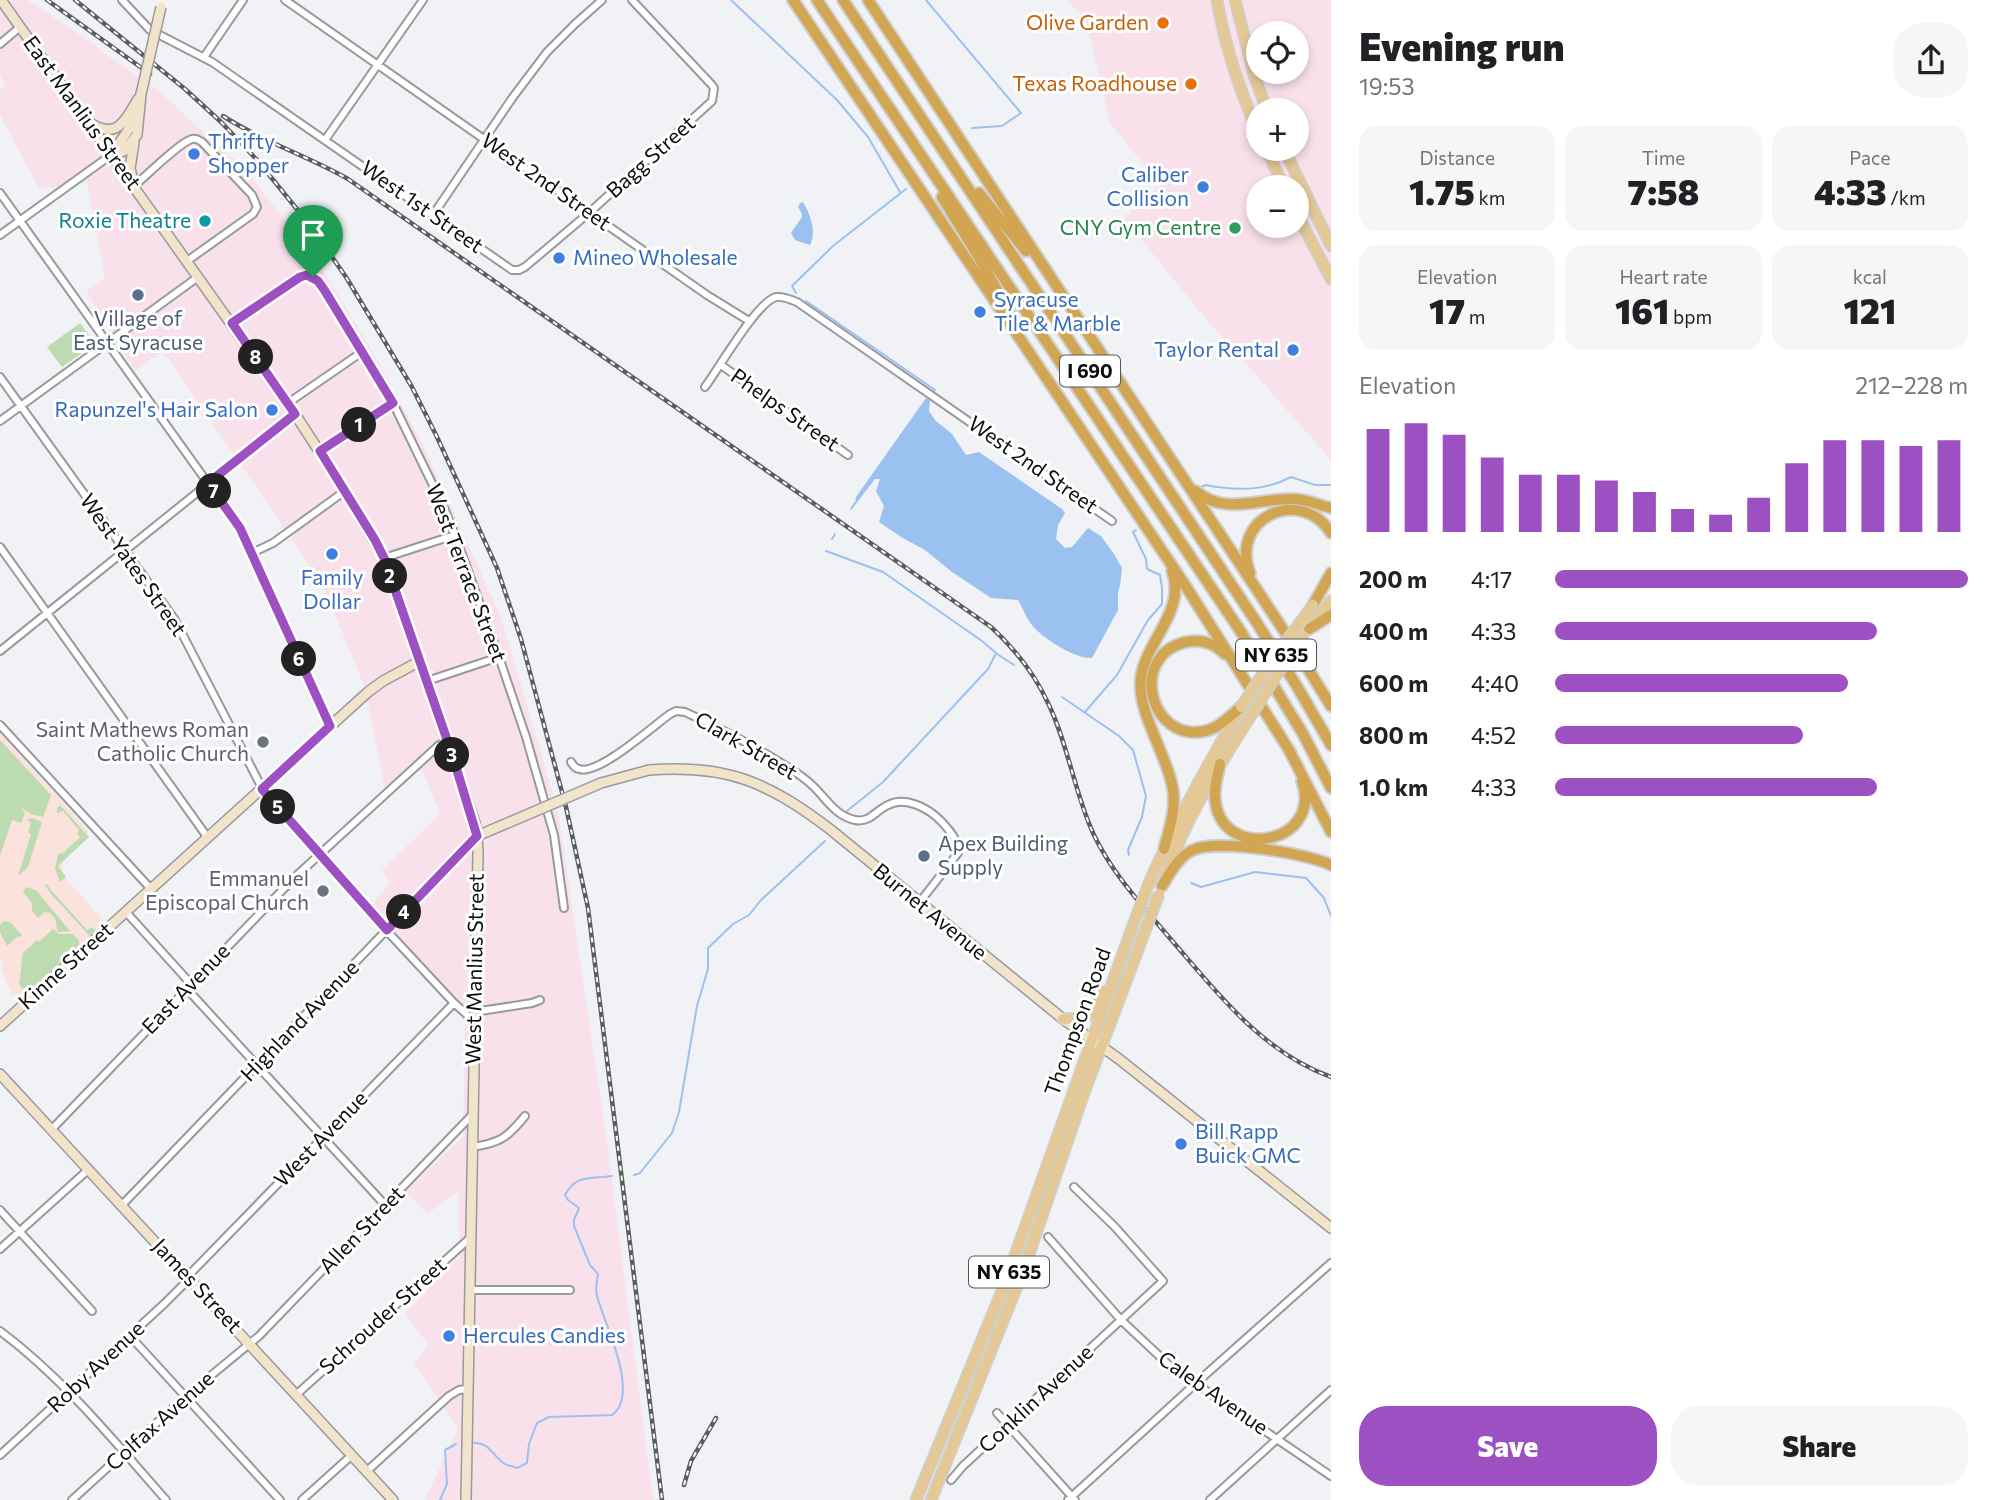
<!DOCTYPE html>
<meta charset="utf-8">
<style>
:root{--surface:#fff;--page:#f6f6f6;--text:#202124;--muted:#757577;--accent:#9c50c2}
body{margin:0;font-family:Commissioner,sans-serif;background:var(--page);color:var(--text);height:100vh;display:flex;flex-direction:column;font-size:26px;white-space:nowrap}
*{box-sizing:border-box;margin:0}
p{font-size:23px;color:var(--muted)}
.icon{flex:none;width:38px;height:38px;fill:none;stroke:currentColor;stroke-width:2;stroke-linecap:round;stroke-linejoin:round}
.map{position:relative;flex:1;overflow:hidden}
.sheet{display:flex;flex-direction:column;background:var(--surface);width:665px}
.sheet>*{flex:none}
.controls{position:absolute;left:1246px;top:21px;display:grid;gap:14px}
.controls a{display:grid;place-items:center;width:63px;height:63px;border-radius:50%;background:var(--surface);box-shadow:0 4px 10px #0003;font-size:35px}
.pin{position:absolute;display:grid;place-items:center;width:60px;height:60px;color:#fff;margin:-72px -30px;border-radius:50% 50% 50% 0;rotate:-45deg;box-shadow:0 0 7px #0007}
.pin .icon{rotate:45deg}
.km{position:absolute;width:35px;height:35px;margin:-18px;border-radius:50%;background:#222;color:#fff;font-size:19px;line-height:35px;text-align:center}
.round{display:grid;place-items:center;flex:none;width:74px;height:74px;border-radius:28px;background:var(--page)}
.head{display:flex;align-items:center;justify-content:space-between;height:119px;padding:0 28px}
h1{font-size:38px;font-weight:800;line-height:52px}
.figures{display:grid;grid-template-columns:repeat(3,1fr);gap:10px;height:119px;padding:7px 28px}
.figures div{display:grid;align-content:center;border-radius:18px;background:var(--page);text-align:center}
.figures b{font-size:35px;font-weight:800}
.figures small{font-size:19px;font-weight:400}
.figures p{font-size:19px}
.chart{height:196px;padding:14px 28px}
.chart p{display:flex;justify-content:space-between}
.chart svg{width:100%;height:126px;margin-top:7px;stroke:var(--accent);stroke-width:6}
.action{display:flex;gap:14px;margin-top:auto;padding:14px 28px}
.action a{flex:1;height:80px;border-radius:28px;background:var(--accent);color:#fff;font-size:28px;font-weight:800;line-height:80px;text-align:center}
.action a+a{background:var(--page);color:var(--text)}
ul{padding:0 28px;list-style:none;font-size:23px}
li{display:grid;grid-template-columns:112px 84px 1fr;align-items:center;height:52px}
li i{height:18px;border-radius:9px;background:var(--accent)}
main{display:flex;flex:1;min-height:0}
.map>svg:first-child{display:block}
.commercial{fill:#f9e1eb;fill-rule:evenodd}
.education{fill:#fce2dd}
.green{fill:#bddbb0}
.water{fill:#9bc1f0}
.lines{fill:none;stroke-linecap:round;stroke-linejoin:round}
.stream{stroke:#9bc1f0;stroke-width:2}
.street-casing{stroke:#98999c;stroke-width:10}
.secondary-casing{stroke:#98999c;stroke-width:12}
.primary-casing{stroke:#cecfcf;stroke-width:13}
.highway-casing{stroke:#cecfcf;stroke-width:14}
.street{stroke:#fff;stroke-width:6}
.secondary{stroke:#f2e4cb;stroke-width:9}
.primary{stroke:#e4c997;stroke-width:10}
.highway{stroke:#d2a552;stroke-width:10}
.rail-casing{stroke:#5b5c5d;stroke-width:4.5}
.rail{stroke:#fff;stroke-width:2;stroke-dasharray:5;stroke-linecap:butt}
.secondary-bridge-casing{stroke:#98999c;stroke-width:12;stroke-linecap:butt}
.primary-bridge-casing{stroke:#cecfcf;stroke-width:13;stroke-linecap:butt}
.secondary-bridge{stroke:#f2e4cb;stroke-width:9}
.primary-bridge{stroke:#e4c997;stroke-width:10}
.route-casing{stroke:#fff;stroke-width:14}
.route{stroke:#9c50c2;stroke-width:9}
.food-dot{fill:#e8710a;stroke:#fff;stroke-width:2.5}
.shop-dot{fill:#3f7fe0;stroke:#fff;stroke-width:2.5}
.culture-dot{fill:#0f9aa8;stroke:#fff;stroke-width:2.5}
.leisure-dot{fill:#2e9e5b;stroke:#fff;stroke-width:2.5}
.service-dot{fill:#5c6f8a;stroke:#fff;stroke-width:2.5}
.worship-dot{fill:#6b7280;stroke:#fff;stroke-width:2.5}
.labels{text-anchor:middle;stroke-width:6;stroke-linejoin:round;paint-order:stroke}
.shield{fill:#fff;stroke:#555656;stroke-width:2}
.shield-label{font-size:19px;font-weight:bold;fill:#0c0d0d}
.food-label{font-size:21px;fill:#c56008;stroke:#fff;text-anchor:end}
.street-label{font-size:21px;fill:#0c0d0d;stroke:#fff}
.shop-label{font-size:21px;fill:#366cbe;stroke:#fff;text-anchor:start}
.culture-label{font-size:21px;fill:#0d838f;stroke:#fff;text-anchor:end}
.leisure-label{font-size:21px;fill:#27864d;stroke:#fff;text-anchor:end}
.service-label{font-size:21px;fill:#4e5e75;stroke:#fff}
.worship-label{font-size:21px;fill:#5b616d;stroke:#fff;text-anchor:end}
</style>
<main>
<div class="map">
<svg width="1331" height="1500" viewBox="0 0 1331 1500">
<rect width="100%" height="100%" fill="#f1f2f5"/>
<!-- commercial -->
<path class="commercial" d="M0 0H28L94 44 105 54 157 89 250 175 324 272 379 362 424 447 501 617 558 811 607 1142 653 1500H425L458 1428 414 1364 428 1344 405 1314 460 1256 458 1192 427 1214 406 1191 463 1137 465 1020 375 925 374 902 389 883 382 870 440 814 422 770 385 788 364 685 322 584 163 351 135 371 86 292 105 278 87 183 39 189 0 115V90L5 85 0 75Z
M1067 0H1331V460L1200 312 1124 218 1160 185 1110 123 1086 21ZM1258 33H1297V72H1258ZM1258 110H1297V149H1258ZM1258 187H1297V226H1258Z"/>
<!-- education -->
<path class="education" d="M0 733 89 832 61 859 63 875 107 925 20 1004 18 995H12L1 969 3 963 0 956Z"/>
<!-- green -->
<path class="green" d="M80 323 95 344 62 367 47 347Z
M0 740 51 795 43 817 31 814 20 807 25 813 21 823 12 820 0 856Z
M60 805 89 837 58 866 66 877 60 882 55 869 58 854 63 853 80 837 77 834 79 830 63 811 58 813 57 812V808Z
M32 818 42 822 28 867 18 876 31 834 28 833 31 823 27 820Z
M47 884 51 890 87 930 92 927 96 931 90 936 87 933 51 894 45 885Z
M26 887 36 890 70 931 59 932 57 930 56 920 50 913 44 912 38 918 32 911V903L23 892Z
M4 921 10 922 22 935 20 937 18 936 7 946 0 932V925Z
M53 929 59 934H73L79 940V945L26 994 19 984 23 953 37 940 39 942Z"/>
<!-- water -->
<path class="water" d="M803 202C810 214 817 232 810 245L795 240 791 233 802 217V214L798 207 800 203Z
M926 398 930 401 929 411 935 420 952 434 966 455 979 452 1062 509 1065 513 1058 525 1056 539 1065 548 1072 547 1088 528 1101 536 1114 554 1122 568 1120 586 1118 592V610L1092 658C1075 659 1042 638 1032 625 1026 618 1023 608 1018 600L991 598 952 572 925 550 901 537 879 522 884 506 876 491 880 479H875L855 505 856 497Z"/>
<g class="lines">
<!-- stream -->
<path class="stream" d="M731 0 837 100 868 137 900 192
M926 0 1021 113 1002 126 972 128
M796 293 792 286 833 246 906 189
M806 301 935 390 933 392
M1201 487 1206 485C1235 491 1265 491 1291 477L1315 485H1331
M851 509 855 503
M832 539 835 534
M826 551 883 572 982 641 996 653 988 669 883 782 847 811
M997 654 1014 665
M1062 697 1119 736 1133 750 1146 796 1142 817 1128 850 1129 855
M1085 712 1117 675 1148 620 1162 604V588L1160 575 1147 569 1146 559 1133 532 1136 530
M1191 883 1201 887 1255 872 1306 878 1324 898 1331 916
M634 1175 640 1173 672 1133 679 1112 697 1006 708 969V948L733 924 749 915 761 900 825 841
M474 1443C490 1442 493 1457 505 1464 508 1466 513 1466 517 1468L527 1463 529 1444 537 1423 549 1417 612 1415C641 1394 604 1323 597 1296 595 1289 597 1281 598 1274L590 1265 574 1226V1220L579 1208 568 1200 565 1195C576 1174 590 1179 612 1176
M440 1500 447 1484 445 1450 456 1444"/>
<!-- street casing -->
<g class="street-casing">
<path id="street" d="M122 0 150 30 212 62 512 270H519L525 267 590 212 712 101 714 88 711 84 632 0
M285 0 707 295 749 321
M0 44 20 27
M204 57 243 0
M325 140 423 0
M134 186C145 177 180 142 192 139 197 138 198 140 202 142L252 195 257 207 253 214 187 261
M0 193 240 528 330 726
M433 215 513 97 547 52 575 24 602 0
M0 235 111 155
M231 323 300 277C312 272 319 282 325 291L393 403 444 508 455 535 499 657 526 737 554 835 564 908
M721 365 848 455
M0 377 175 620 262 788 387 931 454 1003 474 1021
M705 387C719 368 757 302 776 297 784 296 791 300 797 302L1112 521
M288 403 362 352
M0 421 198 277
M320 451 393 403
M0 547 208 838
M252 553 273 543 345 491
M384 558 455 535
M0 651 295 414
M427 681 499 657
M0 725 151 889
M571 762C573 765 574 768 579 769 598 776 653 726 670 714L676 711 685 712C720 728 756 747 789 768 797 773 807 780 814 787 827 800 836 816 855 820 870 823 876 810 888 805 906 796 928 808 941 821 950 831 958 839 958 853L919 903
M126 912 191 984
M187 989 385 1205
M474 1012 532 1003 540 1000
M52 1129 295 877 438 746 447 740
M472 1147C500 1143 507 1138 525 1116
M122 1205 477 836
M0 1210 92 1311
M1048 1237 1121 1320 1170 1366 1331 1476
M0 1249 89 1169
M470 1290H570
M0 1331C63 1378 114 1441 166 1500
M130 1336 280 1500
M297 1394 470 1238
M997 1413 1075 1500
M0 1455 164 1304 184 1284 188 1276 454 1003
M367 1471 449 1396 459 1390 468 1389
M951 1480 963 1466 1163 1281 1115 1227 1074 1187
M72 1500 185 1397 259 1336 472 1115
M302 1500 352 1455
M1068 1500 1195 1384 1331 1263
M1210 1500 1331 1390"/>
</g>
<!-- secondary casing -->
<g class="secondary-casing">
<path id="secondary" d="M1 0 295 414 345 491 384 558 475 823 477 836 478 853 466 1500
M92 124C118 140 127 118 138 99
M111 155 124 151 137 135 141 94
M111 155 129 129 135 113
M133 181 130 168 134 143
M649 770C729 764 769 783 831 830L1063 1019 1119 1059 1331 1228
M477 836 531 813
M0 1026 368 692 383 681 420 661
M0 1074 393 1500"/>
</g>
<!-- primary casing -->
<g class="primary-casing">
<path id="primary" d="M1217 0C1225 47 1239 89 1258 132
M1235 0 1255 78 1267 110
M1266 149 1284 187
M1284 149 1331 246
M1297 214 1331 279
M1311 627 1331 601
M1165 877C1185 820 1217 769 1250 717
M1149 883C1175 824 1206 767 1239 711
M1063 1019C1092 1019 1091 1016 1105 991
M916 1500 1004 1286 1132 928
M931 1500 1024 1269 1084 1093 1142 939"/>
</g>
<!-- highway casing -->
<g class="highway-casing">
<path id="highway" d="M793 0 1185 585 1289 750 1331 832
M817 0 1241 632 1303 734 1331 788
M843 0 1255 620 1295 683 1331 745
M868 0 1292 643 1331 706
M979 193 1026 251
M942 197 981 261 1013 319
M1196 491C1225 516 1258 498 1293 499 1305 499 1319 505 1331 508
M1250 573C1229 518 1300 485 1331 533
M1313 605 1331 573
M1309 629 1331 615
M1225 654C1214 643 1201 639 1186 642 1128 655 1149 743 1205 731 1219 728 1230 716 1241 707
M1220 764C1218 774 1214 786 1215 797 1218 863 1324 846 1302 781
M1164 849C1169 830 1176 810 1173 790 1168 755 1136 712 1141 677 1146 641 1187 610 1172 571
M1162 886C1170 873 1179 856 1193 850 1217 839 1307 853 1331 865"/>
</g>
<!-- street -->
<use href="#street" class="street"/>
<!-- secondary -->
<use href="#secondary" class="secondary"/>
<!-- primary -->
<use href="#primary" class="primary"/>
<!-- highway -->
<use href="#highway" class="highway"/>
<!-- rail casing -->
<g class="rail-casing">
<path id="rail" d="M47 0 150 74
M75 0 185 89 221 122 257 160 309 224 346 277 412 387 437 437 497 568 521 639 566 807 588 908 662 1500
M223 116C263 142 308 156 348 179L991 627C1015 649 1034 673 1048 703 1068 744 1074 791 1093 833 1111 872 1141 904 1168 936 1216 991 1260 1051 1331 1077
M684 1485 691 1461 716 1418"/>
</g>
<!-- rail -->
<use href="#rail" class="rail"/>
<!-- secondary-bridge casing -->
<g class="secondary-bridge-casing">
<path id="secondary-bridge" d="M141 94 161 7
M531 813 601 783 649 770"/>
</g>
<!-- primary-bridge casing -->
<g class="primary-bridge-casing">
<path id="primary-bridge" d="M1241 707 1268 666 1313 605
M1250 717 1279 671 1304 636
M1132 928 1149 883
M1142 939 1159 894"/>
</g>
<!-- secondary-bridge -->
<use href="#secondary-bridge" class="secondary-bridge"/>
<!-- primary-bridge -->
<use href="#primary-bridge" class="primary-bridge"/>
</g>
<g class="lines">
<!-- route casing -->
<g class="route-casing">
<path id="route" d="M307 275 318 281 325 291 393 403 320 451 375 540 384 558 452 754 477 836 387 930 262 789 330 726 240 528 208 483 295 414 232 323 300 277Z"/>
</g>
<!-- route -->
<use href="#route" class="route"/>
</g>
<!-- markers -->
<g class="food-dot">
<circle cx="1163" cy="23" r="7"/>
<circle cx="1191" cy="84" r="7"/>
</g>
<g class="shop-dot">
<circle cx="194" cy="154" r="7"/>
<circle cx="1203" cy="187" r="7"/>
<circle cx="559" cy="258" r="7"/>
<circle cx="980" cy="312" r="7"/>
<circle cx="1293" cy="350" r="7"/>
<circle cx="272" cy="410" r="7"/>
<circle cx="332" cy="554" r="7"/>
<circle cx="1181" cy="1144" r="7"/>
<circle cx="449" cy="1336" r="7"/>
</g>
<circle class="culture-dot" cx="205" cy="221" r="7"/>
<circle class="leisure-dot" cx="1235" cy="228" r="7"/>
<g class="service-dot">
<circle cx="138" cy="295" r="7"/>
<circle cx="924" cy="856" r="7"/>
</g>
<g class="worship-dot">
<circle cx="263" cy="742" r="7"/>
<circle cx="323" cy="891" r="7"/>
</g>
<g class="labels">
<!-- shield labels -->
<g class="shield">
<rect x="1060" y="355.5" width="60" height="31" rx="5"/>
<rect x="1236" y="639.5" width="80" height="31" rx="5"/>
<rect x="969" y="1256.5" width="80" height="31" rx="5"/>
</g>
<g class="shield-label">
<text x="1090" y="378">I 690</text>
<text x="1276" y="662">NY 635</text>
<text x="1009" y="1279">NY 635</text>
</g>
<!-- food labels -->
<g class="food-label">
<text x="1149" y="30">Olive Garden</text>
<text x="1177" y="91">Texas Roadhouse</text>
</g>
<!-- street labels -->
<g class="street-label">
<text transform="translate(82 113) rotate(54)" y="7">East Manlius Street</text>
<text transform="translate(651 157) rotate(-42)" y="7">Bagg Street</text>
<text transform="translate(546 182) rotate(35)" y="7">West 2nd Street</text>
<text transform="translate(422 207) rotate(35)" y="7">West 1st Street</text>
<text transform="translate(785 410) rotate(35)" y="7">Phelps Street</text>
<text transform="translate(1033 465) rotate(35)" y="7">West 2nd Street</text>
<text transform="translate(133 565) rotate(55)" y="7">West Yates Street</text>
<text transform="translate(466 573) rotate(69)" y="7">West Terrace Street</text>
<text transform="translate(746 746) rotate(30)" y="7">Clark Street</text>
<text transform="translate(930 912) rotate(39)" y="7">Burnet Avenue</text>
<text transform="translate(66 966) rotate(-42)" y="7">Kinne Street</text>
<text transform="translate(475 969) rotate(-89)" y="7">West Manlius Street</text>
<text transform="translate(186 989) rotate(-46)" y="7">East Avenue</text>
<text transform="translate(300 1021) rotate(-46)" y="7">Highland Avenue</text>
<text transform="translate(1078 1022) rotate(-70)" y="7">Thompson Road</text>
<text transform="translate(321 1139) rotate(-46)" y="7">West Avenue</text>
<text transform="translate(362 1230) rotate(-46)" y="7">Allen Street</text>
<text transform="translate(197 1286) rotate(47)" y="7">James Street</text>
<text transform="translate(383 1316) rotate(-42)" y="7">Schrouder Street</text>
<text transform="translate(96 1367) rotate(-43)" y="7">Roby Avenue</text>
<text transform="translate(1213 1393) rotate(35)" y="7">Caleb Avenue</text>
<text transform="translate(1036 1399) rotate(-43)" y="7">Conklin Avenue</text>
<text transform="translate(160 1421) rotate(-42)" y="7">Colfax Avenue</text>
</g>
<!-- shop labels -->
<g class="shop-label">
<text x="208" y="149">Thrifty<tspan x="208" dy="24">Shopper</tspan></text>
<text x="1189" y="182" text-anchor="end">Caliber<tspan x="1189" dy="24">Collision</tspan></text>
<text x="573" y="265">Mineo Wholesale</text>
<text x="994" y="307">Syracuse<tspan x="994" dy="24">Tile &amp; Marble</tspan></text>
<text x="1279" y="357" text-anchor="end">Taylor Rental</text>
<text x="258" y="417" text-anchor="end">Rapunzel's Hair Salon</text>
<text x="332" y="585" text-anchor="middle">Family<tspan x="332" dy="24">Dollar</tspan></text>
<text x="1195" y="1139">Bill Rapp<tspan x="1195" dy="24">Buick GMC</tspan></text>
<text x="463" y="1343">Hercules Candies</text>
</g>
<!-- culture labels -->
<g class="culture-label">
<text x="191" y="228">Roxie Theatre</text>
</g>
<!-- leisure labels -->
<g class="leisure-label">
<text x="1221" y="235">CNY Gym Centre</text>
</g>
<!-- service labels -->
<g class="service-label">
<text x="138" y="326">Village of<tspan x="138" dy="24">East Syracuse</tspan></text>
<text x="938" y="851" text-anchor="start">Apex Building<tspan x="938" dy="24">Supply</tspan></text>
</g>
<!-- worship labels -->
<g class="worship-label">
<text x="249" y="737">Saint Mathews Roman<tspan x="249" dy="24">Catholic Church</tspan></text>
<text x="309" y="886">Emmanuel<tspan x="309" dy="24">Episcopal Church</tspan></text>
</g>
</g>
</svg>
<div class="controls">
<a><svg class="icon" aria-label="locate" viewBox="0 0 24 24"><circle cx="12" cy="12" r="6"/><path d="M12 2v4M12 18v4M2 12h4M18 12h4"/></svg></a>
<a>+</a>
<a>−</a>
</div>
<div class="pin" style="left:313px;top:277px;background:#1e9e55"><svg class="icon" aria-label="arrive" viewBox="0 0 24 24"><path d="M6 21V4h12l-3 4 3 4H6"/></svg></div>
<b class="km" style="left:359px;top:425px">1</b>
<b class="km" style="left:390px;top:576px">2</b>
<b class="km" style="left:452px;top:755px">3</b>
<b class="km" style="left:404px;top:912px">4</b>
<b class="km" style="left:278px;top:807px">5</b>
<b class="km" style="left:299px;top:659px">6</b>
<b class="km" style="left:214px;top:491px">7</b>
<b class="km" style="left:256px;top:357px">8</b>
</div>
<section class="sheet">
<div class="head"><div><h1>Evening run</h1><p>19:53</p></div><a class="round"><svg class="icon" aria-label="share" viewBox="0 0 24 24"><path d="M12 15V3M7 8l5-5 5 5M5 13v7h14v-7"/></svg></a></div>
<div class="figures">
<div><p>Distance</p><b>1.75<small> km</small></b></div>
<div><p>Time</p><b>7:58</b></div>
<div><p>Pace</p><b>4:33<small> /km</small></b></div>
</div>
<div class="figures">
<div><p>Elevation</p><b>17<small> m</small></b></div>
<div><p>Heart rate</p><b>161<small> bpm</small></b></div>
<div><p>kcal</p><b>121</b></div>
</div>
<div class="chart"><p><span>Elevation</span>212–228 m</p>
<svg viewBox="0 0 160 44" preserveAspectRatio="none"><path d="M5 44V8M15 44V6M25 44V10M35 44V18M45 44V24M55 44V24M65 44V26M75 44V30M85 44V36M95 44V38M105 44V32M115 44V20M125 44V12M135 44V12M145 44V14M155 44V12"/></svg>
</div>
<ul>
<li><b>200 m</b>4:17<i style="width:100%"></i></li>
<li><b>400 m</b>4:33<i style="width:78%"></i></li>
<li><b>600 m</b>4:40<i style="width:71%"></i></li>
<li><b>800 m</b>4:52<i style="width:60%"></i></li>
<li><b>1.0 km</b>4:33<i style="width:78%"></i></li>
</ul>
<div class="action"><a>Save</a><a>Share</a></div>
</section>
</main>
